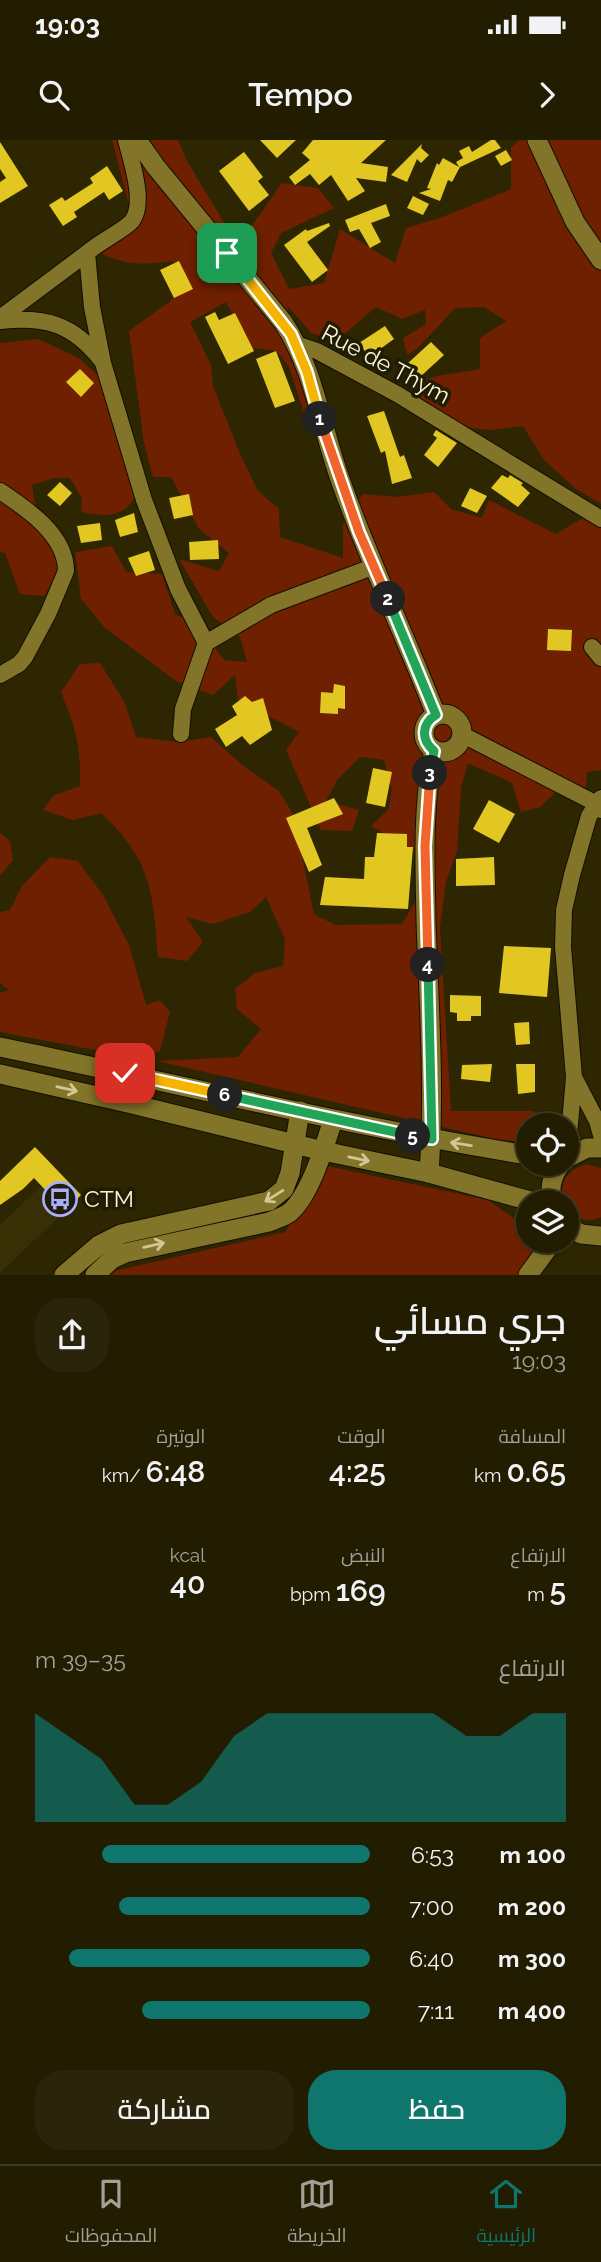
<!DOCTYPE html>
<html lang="ar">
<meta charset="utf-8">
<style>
:root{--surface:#221c00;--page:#2a250a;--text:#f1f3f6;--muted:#a2a199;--line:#3f3a22;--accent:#0f766e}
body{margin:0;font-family:Raleway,Cairo,sans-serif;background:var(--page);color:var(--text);direction:rtl;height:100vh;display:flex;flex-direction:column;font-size:26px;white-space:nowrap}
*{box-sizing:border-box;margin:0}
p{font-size:23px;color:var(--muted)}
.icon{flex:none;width:38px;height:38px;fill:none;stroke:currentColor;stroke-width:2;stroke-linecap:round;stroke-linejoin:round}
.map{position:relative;height:1135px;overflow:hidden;direction:ltr}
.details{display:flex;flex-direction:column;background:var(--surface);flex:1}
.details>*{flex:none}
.tools{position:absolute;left:516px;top:973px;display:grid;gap:14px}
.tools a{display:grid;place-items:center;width:63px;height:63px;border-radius:50%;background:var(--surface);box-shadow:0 2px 5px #0004,0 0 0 2px var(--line);font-size:35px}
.pin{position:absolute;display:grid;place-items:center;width:60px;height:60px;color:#fff;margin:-30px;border-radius:14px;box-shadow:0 4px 10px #0006}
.km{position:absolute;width:35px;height:35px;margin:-18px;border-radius:50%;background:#222;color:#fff;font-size:19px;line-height:35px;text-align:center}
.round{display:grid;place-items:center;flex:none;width:74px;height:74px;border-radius:28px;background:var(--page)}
.overview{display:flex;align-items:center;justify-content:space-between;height:119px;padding:0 35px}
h1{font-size:38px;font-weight:600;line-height:52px}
.stats{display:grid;grid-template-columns:repeat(3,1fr);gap:10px;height:119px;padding:7px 35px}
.stats div{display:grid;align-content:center}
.stats b{font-size:30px;font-weight:600}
.stats small{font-size:19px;font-weight:400}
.stats p{font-size:19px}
.chart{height:196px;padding:14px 35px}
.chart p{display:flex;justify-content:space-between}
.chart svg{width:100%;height:126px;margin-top:7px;fill:var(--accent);opacity:.7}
.button{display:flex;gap:14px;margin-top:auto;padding:14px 35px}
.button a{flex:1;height:80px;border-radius:28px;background:var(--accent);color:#fff;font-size:28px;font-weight:600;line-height:80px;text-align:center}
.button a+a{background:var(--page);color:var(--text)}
ul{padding:0 35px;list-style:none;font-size:23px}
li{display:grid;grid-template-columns:112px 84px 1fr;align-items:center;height:52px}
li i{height:18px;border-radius:9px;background:var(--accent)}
.status{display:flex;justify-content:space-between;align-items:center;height:49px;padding:0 35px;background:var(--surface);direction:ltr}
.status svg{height:19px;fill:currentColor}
header{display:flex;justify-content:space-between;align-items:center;height:91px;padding:0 35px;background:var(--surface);font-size:32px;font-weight:600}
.dock{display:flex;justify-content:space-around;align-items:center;height:98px;border-top:2px solid var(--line);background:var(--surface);font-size:19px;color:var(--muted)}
.dock a{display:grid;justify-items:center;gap:4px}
.dock .selected{color:var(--accent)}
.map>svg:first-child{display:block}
.built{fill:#382f04}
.green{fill:#6f2001}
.building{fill:#e2c723}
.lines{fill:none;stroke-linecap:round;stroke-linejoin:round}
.minor-casing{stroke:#130f00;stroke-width:18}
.tertiary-casing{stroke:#130f00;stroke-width:21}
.secondary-casing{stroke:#130f00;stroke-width:21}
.minor{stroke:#827428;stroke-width:16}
.tertiary{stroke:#827428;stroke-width:19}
.secondary{stroke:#827428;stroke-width:19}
.oneway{stroke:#d1c895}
.split-1-casing{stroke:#fff;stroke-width:14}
.split-2-casing{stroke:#fff;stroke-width:14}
.split-3-casing{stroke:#fff;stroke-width:14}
.split-4-casing{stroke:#fff;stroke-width:14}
.split-5-casing{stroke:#fff;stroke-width:14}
.split-6-casing{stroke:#fff;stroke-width:14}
.split-7-casing{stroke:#fff;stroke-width:14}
.split-1{stroke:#f5b400;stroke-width:9}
.split-2{stroke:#f0652b;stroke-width:9}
.split-3{stroke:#22a559;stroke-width:9}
.split-4{stroke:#f0652b;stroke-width:9}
.split-5{stroke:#22a559;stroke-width:9}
.split-6{stroke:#22a559;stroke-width:9}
.split-7{stroke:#f5b400;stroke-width:9}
.labels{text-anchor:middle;stroke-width:7;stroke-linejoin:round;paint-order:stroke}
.street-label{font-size:23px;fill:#fbf5d0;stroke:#211c05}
.poi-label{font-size:23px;fill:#fbf5d0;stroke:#211c05;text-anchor:start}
</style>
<div class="status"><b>19:03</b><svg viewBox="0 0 49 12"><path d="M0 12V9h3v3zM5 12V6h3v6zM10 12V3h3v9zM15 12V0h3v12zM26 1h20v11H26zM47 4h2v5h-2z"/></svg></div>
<header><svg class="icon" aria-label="forward" viewBox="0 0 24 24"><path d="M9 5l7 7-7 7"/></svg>Tempo<svg class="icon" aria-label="search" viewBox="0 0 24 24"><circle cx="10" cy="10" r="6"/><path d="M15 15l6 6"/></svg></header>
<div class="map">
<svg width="601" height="1135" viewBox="0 0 601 1135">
<rect width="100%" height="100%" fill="#2d2600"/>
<!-- built -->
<path class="built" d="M41 1046 65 1071 0 1133V1085Z"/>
<!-- green -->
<path class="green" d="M112 0H178L187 21 229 91 246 94 282 43 318 48 334 68 281 93 271 113 289 149 324 143 340 89 395 123 406 88 440 78 511 49V8L519 0H601V364L576 349 544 320 523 286 491 290 472 288 427 270 412 245 437 236 480 229V198L506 181 484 167 455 168 419 207 407 215 403 198 426 184 425 170 402 179 376 167 334 203 310 192 287 165 314 266 307 282 289 227 277 211 251 208 226 162 190 182 211 225 213 246 241 316 258 351 279 369 280 397 343 418V384L363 354 398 357 434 352 451 369 482 378 489 360 556 394 586 376 601 385V630L587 632 586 647 557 651 540 667 521 672 512 643 468 623 461 648 457 711 446 742 440 787 451 971H533L550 985H528V1003L495 999 157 921 238 917 261 889 237 869 235 849 255 833 283 826 285 799 266 757 250 772 213 784 186 777 203 802 187 821 158 817C153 750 151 720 101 673L73 680 43 670 53 656 80 646C81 606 76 589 61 552L80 524 100 523 124 561 136 597 179 602 211 597 246 628 279 651 294 676 314 774 335 785 402 784 418 757 417 712 371 686 388 670 392 650 384 620 360 617 337 640 326 661 359 670 352 691 321 690 286 610 299 592 238 560 235 535 213 555 176 541 105 488 81 459 75 412 112 406 126 432 162 434 175 474 198 485 224 520 247 522 240 497 213 477 179 419 219 431 229 413 199 389 171 337H153L144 303 129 191 169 162 186 145 173 121C141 125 129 126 100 113L133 80Z
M38 199 79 218 103 240 136 355C124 379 104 376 81 372L82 359 70 338H54L32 345 35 366 62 415 57 434 44 456 20 454 5 413 0 412V203Z
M0 693 10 701 13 720 0 736Z
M50 717 78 721 103 755 129 805 146 865 160 860 170 872 160 911 137 918 0 892V853L9 850 0 843V772L10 770 22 746Z
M586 1024 601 1028V1077C588 1083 577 1079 567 1070V1062H562C559 1042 567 1030 586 1024Z
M327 1026 488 1060 526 1087 528 1101H531L535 1111 519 1135H107L110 1132 285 1092Z"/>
<!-- building -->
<path class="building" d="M260 0H296L277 18Z
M313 0H386L361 23 388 27 386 42 356 38 365 51 348 61 331 35 319 45 310 34 295 45 289 37 310 20 302 13Z
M491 0H495L501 8 460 27 452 42 448 40 440 61 419 53 431 49 427 48 437 23 439 25 443 18 459 27 456 22 463 18 459 11 469 6 472 12Z
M0 2 28 46 0 63V42L6 38 0 29Z
M422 4 421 8 429 15 421 23 417 19 407 42 391 35Z
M506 10 512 20 501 26 495 16Z
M244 12 263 37 258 41 269 55 249 71 219 31Z
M107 26 123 51 109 60 104 52 74 72 77 77 63 86 49 65 62 57 65 61 93 43 90 38Z
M413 56 429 64 423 75 407 68Z
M386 64 390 76 371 83 381 102 370 108 359 89 350 92 345 80Z
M329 83 330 86 307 102 328 130 312 142 284 105 306 89 307 91Z
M179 121 193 149 174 158 160 130Z
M215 172 219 180 235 173 254 211 228 224 205 177Z
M385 186 394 199 369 217 359 203Z
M431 202 444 215 421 236 407 224Z
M276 211 295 261 275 268 256 219Z
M80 229 94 243 81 257 66 242Z
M384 271 400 317 404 315 412 338 392 344 385 311 381 313 367 276Z
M436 290 457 303 438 327 424 315 437 298 433 295Z
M502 335 508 338 510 335 523 343 521 345 530 353 518 367 491 348Z
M60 342 72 353 60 366 47 355Z
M470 348 487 356 477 373 461 366Z
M189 354 193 375 174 379 169 358Z
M134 373 138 392 120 397 115 380Z
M100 383 102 400 81 403 77 386Z
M218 400 219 419 190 420 189 402Z
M149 411 155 430 136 436 128 418Z
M548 489 572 490 571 511 547 510Z
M334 544 345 546V569L338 568V574L320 573 321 552 333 553Z
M245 556 252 562 263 558 272 590 250 605 242 596 226 607 215 589 237 575 232 566Z
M373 628 392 632 385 667 366 663Z
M334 658 343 674 307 688 322 725 309 732 286 678Z
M489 660 515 674 499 703 473 689Z
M377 693 407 694V707H413L408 769 320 765 325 737 364 739 365 717H374Z
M494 717 495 745 456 746V719Z
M504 806 551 808 547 857 499 853Z
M450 855 481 856V876H471V881H457V873L450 872Z
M529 882 530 904 516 905 514 883Z
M492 924 490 942 461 939 462 925Z
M516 924H535V952L518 954Z
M35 1007 81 1055 65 1071 34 1038 23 1049 0 1065V1041Z"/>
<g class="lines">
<!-- minor casing -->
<g class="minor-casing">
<path id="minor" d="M126 0C131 20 146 63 132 81 123 91 99 102 87 113L92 167 103 223 144 360 178 449 206 503
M0 178 87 113
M0 181C46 176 73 184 102 221
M296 204 317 211 397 254 601 379
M0 351C27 369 66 395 66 431L48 474 25 517 19 524 0 535
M592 507 601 518
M181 594 183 569 206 503 271 465 375 426
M463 595 597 664 601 670
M574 937 597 981 601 995
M571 1015 569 995 574 937 563 807 564 770 572 735 589 676 601 658"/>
</g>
<!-- tertiary casing -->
<g class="tertiary-casing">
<path id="tertiary" d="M137 0 156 27 283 182C314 228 322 290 341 342 369 421 406 497 436 575
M537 0 575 82 601 120
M424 593a19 19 0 1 1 38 0a19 19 0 1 1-38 0Z
M429 1033C435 950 429 865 426 781 425 725 422 666 434 610
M64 1135 99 1105 121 1094 269 1061 284 1049 290 1033 300 971
M95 1135 112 1119 125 1113 269 1082C275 1079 283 1077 289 1073 310 1056 325 1005 333 980
M528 1135 553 1101"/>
</g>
<!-- secondary casing -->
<g class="secondary-casing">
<path id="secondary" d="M0 907C176 943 351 987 528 1015
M0 934 128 963 323 1011 429 1033 534 1062
M567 1018 587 1008H601
M552 1062C549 1048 552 1035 561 1024
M567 1086 581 1094 601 1096"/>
</g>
<!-- minor -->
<use href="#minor" class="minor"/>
<!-- tertiary -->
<use href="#tertiary" class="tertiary"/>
<!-- secondary -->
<use href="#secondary" class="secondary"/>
</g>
<!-- one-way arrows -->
<defs><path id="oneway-shaft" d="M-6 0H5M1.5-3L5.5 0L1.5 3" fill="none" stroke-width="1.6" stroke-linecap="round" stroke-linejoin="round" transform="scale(1.75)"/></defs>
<g class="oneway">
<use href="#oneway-shaft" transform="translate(67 949) rotate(13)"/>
<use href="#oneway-shaft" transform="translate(461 1004) rotate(-171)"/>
<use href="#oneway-shaft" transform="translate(359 1019) rotate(12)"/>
<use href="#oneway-shaft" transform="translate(274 1056) rotate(148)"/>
<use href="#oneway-shaft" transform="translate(154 1105) rotate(-13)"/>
</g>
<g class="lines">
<!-- split-1 casing -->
<g class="split-1-casing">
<path id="split-1" d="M227 113 291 194 307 232 320 279"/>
</g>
<!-- split-2 casing -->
<g class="split-2-casing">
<path id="split-2" d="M320 279 359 392 388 459"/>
</g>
<!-- split-3 casing -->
<g class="split-3-casing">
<path id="split-3" d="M388 459 436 575C421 584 421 600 434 611L430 633"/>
</g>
<!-- split-4 casing -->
<g class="split-4-casing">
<path id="split-4" d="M428 825 425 706 430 633"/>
</g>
<!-- split-5 casing -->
<g class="split-5-casing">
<path id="split-5" d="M413 996 432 999 428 825"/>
</g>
<!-- split-6 casing -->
<g class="split-6-casing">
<path id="split-6" d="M225 955 413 996"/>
</g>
<!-- split-7 casing -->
<g class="split-7-casing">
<path id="split-7" d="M125 933 225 955"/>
</g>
<!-- split-1 -->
<use href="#split-1" class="split-1"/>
<!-- split-2 -->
<use href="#split-2" class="split-2"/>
<!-- split-3 -->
<use href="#split-3" class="split-3"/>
<!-- split-4 -->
<use href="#split-4" class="split-4"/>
<!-- split-5 -->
<use href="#split-5" class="split-5"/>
<!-- split-6 -->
<use href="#split-6" class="split-6"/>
<!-- split-7 -->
<use href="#split-7" class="split-7"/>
</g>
<!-- icons -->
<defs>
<g id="bus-ring" transform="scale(1.75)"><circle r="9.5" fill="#211c05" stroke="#a8b0fc" stroke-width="1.5"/><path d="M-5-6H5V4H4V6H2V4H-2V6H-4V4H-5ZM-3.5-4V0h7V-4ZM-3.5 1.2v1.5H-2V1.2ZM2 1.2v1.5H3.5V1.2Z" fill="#a8b0fc"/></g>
</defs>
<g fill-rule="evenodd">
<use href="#bus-ring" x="60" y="1059"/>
</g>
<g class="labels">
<!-- street labels -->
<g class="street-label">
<text transform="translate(386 224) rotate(28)" y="8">Rue de Thym</text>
</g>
<!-- poi labels -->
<g class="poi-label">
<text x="84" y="1067">CTM</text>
</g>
</g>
</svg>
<div class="tools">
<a><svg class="icon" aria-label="locate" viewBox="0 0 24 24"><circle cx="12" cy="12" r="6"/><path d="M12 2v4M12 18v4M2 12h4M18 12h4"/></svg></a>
<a><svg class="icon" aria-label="layers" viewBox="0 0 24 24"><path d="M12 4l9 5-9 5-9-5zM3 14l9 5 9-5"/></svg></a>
</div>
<div class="pin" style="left:227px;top:113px;background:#1e9e55"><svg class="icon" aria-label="arrive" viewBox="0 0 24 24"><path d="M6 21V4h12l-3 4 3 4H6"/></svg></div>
<div class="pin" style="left:125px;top:933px;background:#d93025"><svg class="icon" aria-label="check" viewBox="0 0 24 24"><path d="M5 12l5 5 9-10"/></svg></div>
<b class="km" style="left:320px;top:279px">1</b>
<b class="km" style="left:388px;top:459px">2</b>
<b class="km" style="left:430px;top:633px">3</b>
<b class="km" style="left:428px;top:825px">4</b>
<b class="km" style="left:413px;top:996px">5</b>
<b class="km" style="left:225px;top:955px">6</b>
</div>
<section class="details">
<div class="overview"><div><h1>جري مسائي</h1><p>19:03</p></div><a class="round"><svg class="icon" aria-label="share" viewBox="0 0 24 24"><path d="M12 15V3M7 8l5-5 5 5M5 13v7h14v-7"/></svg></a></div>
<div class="stats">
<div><p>المسافة</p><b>0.65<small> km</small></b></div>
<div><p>الوقت</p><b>4:25</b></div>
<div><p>الوتيرة</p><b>6:48<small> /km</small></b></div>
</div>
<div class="stats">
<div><p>الارتفاع</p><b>5<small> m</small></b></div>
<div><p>النبض</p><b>169<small> bpm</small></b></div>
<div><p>kcal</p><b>40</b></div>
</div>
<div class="chart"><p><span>الارتفاع</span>35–39 m</p>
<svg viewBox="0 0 160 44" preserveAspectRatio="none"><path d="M0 44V6L10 14L20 22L30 38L40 38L50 30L60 14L70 6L80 6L90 6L100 6L110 6L120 6L130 14L140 14L150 6L160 6V44z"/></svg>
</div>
<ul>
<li><b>100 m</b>6:53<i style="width:80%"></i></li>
<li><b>200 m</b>7:00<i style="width:75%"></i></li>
<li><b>300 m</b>6:40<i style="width:90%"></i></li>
<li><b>400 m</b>7:11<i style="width:68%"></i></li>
</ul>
<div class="button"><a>حفظ</a><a>مشاركة</a></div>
</section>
<nav class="dock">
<a class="selected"><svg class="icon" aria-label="home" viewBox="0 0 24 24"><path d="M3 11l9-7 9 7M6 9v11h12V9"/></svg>الرئيسية</a>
<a><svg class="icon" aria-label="map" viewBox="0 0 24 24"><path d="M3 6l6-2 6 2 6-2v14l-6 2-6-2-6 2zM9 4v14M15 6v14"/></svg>الخريطة</a>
<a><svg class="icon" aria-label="saved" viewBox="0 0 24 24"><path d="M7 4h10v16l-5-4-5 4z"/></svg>المحفوظات</a>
</nav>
